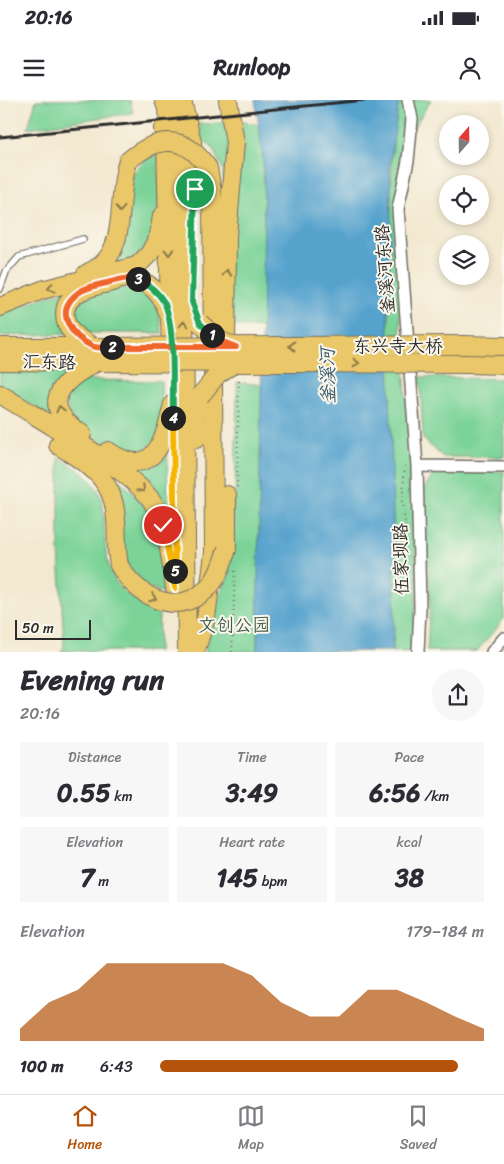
<!DOCTYPE html>
<meta charset="utf-8">
<style>
:root{--surface:#fff;--page:#f7f7f7;--text:#2b2b33;--muted:#7c7c81;--line:#e1e1e2;--accent:#b45309}
body{margin:0;font-family:Sriracha,"LXGW WenKai TC",sans-serif;background:var(--page);color:var(--text);height:100vh;display:flex;flex-direction:column;font-size:19px;white-space:nowrap}
*{box-sizing:border-box;margin:0}
p{font-size:16px;color:var(--muted)}
.icon{flex:none;width:28px;height:28px;fill:none;stroke:currentColor;stroke-width:2;stroke-linecap:round;stroke-linejoin:round}
.map{position:relative;height:552px;overflow:hidden}
.details{display:flex;flex-direction:column;background:var(--surface);flex:1}
.details>*{flex:none}
.needle{width:32px;rotate:20deg}
.buttons{position:absolute;left:439px;top:15px;display:grid;gap:10px}
.buttons a{display:grid;place-items:center;width:50px;height:50px;border-radius:50%;background:var(--surface);box-shadow:0 2px 8px #0003;font-size:25px}
.scale{position:absolute;left:15px;bottom:12px;width:76px;box-sizing:border-box;padding-left:5px;border:2px solid #2b2b2b;border-top:0;font-size:14px;line-height:18px;white-space:nowrap;color:#2b2b2b;-webkit-text-stroke:4px #fbf7ec;paint-order:stroke}
.pin{position:absolute;display:grid;place-items:center;width:42px;height:42px;color:#fff;margin:-21px;border:2px solid #fff;border-radius:50%;box-shadow:0 1px 5px #0007}
.km{position:absolute;width:25px;height:25px;margin:-12px;border-radius:50%;background:#222;color:#fff;font-size:14px;line-height:25px;text-align:center}
.round{display:grid;place-items:center;flex:none;width:52px;height:52px;border-radius:26px;background:var(--page)}
.overview{display:flex;align-items:center;justify-content:space-between;height:85px;padding:0 20px}
h1{font-size:28px;font-weight:800;line-height:38px}
.figures{display:grid;grid-template-columns:repeat(3,1fr);gap:8px;height:85px;padding:5px 20px}
.figures div{display:grid;align-content:center;border-radius:0px;background:var(--page);text-align:center}
.figures b{font-size:25px;font-weight:800}
.figures small{font-size:14px;font-weight:400}
.figures p{font-size:14px}
.chart{height:140px;padding:10px 20px}
.chart p{display:flex;justify-content:space-between}
.chart svg{width:100%;height:90px;margin-top:5px;fill:var(--accent);opacity:.7}
ul{padding:0 20px;list-style:none;font-size:16px}
li{display:grid;grid-template-columns:80px 60px 1fr;align-items:center;height:38px}
li i{height:12px;border-radius:6px;background:var(--accent)}
.status{display:flex;justify-content:space-between;align-items:center;height:35px;padding:0 25px;background:var(--surface);direction:ltr}
.status svg{height:14px;fill:currentColor}
header{display:flex;justify-content:space-between;align-items:center;height:65px;padding:0 20px;background:var(--surface);font-size:22px;font-weight:800}
.dock{display:flex;justify-content:space-around;align-items:center;height:70px;border-top:1px solid var(--line);background:var(--surface);font-size:14px;color:var(--muted)}
.dock a{display:grid;justify-items:center;gap:2px}
.dock .active{color:var(--accent)}
.map>svg:first-child{display:block}
.green{fill:#7cd398;stroke:#547f62}
.water{fill:#54a2cd;stroke:#40667c}
.lines{fill:none;stroke-linecap:round;stroke-linejoin:round}
.service-casing{stroke:#716d65;stroke-width:8}
.minor-casing{stroke:#716d65;stroke-width:14}
.primary-casing{stroke:#716d65;stroke-width:20}
.path{stroke:#716d65;stroke-width:2;stroke-dasharray:1 4;stroke-linecap:butt}
.service{stroke:#fff;stroke-width:5.5}
.minor{stroke:#fff;stroke-width:11}
.primary{stroke:#eac769;stroke-width:18}
.rail{stroke:#2b2b2b;stroke-width:3}
.primary-bridge-casing{stroke:#716d65;stroke-width:20;stroke-linecap:butt}
.primary-bridge{stroke:#eac769;stroke-width:18}
.oneway{stroke:#8a794a}
.split-1-casing{stroke:#fff;stroke-width:10}
.split-2-casing{stroke:#fff;stroke-width:10}
.split-3-casing{stroke:#fff;stroke-width:10}
.split-4-casing{stroke:#fff;stroke-width:10}
.split-5-casing{stroke:#fff;stroke-width:10}
.split-6-casing{stroke:#fff;stroke-width:10}
.split-1{stroke:#22a559;stroke-width:6}
.split-2{stroke:#f0652b;stroke-width:6}
.split-3{stroke:#f0652b;stroke-width:6}
.split-4{stroke:#22a559;stroke-width:6}
.split-5{stroke:#f5b400;stroke-width:6}
.split-6{stroke:#f5b400;stroke-width:6}
.labels{text-anchor:middle;stroke-width:4;stroke-linejoin:round;paint-order:stroke}
.street-label{font-size:18px;fill:#2b2b2b;stroke:#fbf7ec}
.park-label{font-size:18px;fill:#435d4c;stroke:#fbf7ec}
.water-label{font-size:19px;font-style:italic;fill:#3b5b6c;stroke:#fbf7ec}
</style>
<div class="status"><b>20:16</b><svg viewBox="0 0 49 12"><path d="M0 12V9h3v3zM5 12V6h3v6zM10 12V3h3v9zM15 12V0h3v12zM26 1h20v11H26zM47 4h2v5h-2z"/></svg></div>
<header><svg class="icon" aria-label="menu" viewBox="0 0 24 24"><path d="M4 6h16M4 12h16M4 18h16"/></svg>Runloop<svg class="icon" aria-label="person" viewBox="0 0 24 24"><circle cx="12" cy="8" r="4"/><path d="M4 21q1-7 8-7t8 7"/></svg></header>
<div class="map">
<svg width="504" height="552" viewBox="0 0 504 552">
<rect width="100%" height="100%" fill="#fbf7ec"/>
<filter id="ink" filterUnits="userSpaceOnUse"><feTurbulence type="fractalNoise" baseFrequency=".02" numOctaves="2"/><feDisplacementMap in="SourceGraphic" scale="10" xChannelSelector="R" yChannelSelector="G"/><feConvolveMatrix kernelMatrix="1 2 1 2 8 2 1 2 1" color-interpolation-filters="sRGB"/></filter>
<filter id="wash" filterUnits="userSpaceOnUse"><feTurbulence type="fractalNoise" baseFrequency=".0096" numOctaves="4" result="noise"/><feDisplacementMap in="SourceGraphic" scale="20" xChannelSelector="R" yChannelSelector="G"/><feGaussianBlur stdDeviation="1.12" result="paint"/><feColorMatrix in="noise" values="0 0 0 0 0 0 0 0 0 0 0 0 0 0 0 0 0 1.4 0 .05"/><feComposite in="paint" operator="in"/></filter>
<g filter="url(#wash)">
<rect width="100%" height="100%" fill="#f3e8d0"/>
<!-- green -->
<path class="green" d="M36 0H130L133 13 28 28Z
M399 0H431L408 36 400 53 401 230 411 360 417 482 413 551 392 552 394 534C392 404 386 273 390 143 392 95 389 48 399 0Z
M244 22 259 25 263 56 264 112V228L231 226 223 69 211 46 202 39 200 24Z
M158 53C159 88 164 137 132 161 125 166 114 167 106 169L131 81C137 66 143 59 158 53Z
M75 186 67 234 0 236V215Z
M120 188C150 187 160 204 162 233H86L77 227 73 214 80 198Z
M68 271 53 317 0 288V272Z
M420 277 504 279V357H443L423 339Z
M88 280 161 281 162 323 160 335 140 355 116 351 75 325 65 302C69 290 75 283 88 280Z
M237 282 262 285 257 551 205 552 213 516 228 475 231 461 228 431 235 391Z
M167 347 169 426 127 369Z
M59 357C72 366 90 375 97 389 104 401 104 414 104 426 106 475 113 493 159 512L158 551H61L64 547 59 450Z
M102 367C154 404 165 432 165 494L141 484 124 459Z
M447 371 504 372V519L477 551H427L430 501 424 388 434 374Z"/>
<!-- water -->
<path class="water" d="M255 0H399L390 65 391 122 388 204 395 494 392 551H257L264 112 263 56Z"/>
</g>
<g filter="url(#ink)">
<g class="lines">
<!-- service casing -->
<g class="service-casing">
<path id="service" d="M0 189 6 172 19 157 83 139"/>
</g>
<!-- minor casing -->
<g class="minor-casing">
<path id="minor" d="M408 0 412 19 408 61 398 109 417 366 420 508 418 552
M417 366 504 367
M492 552 504 538"/>
</g>
<!-- primary casing -->
<g class="primary-casing">
<path id="primary" d="M164 0 177 39 183 89 187 552
M182 0 192 42 195 99
M163 29 166 39 171 260
M86 174C91 171 98 168 103 163 127 142 117 90 128 61
M0 207 42 190 137 166 150 153 159 135 162 116
M463 245 504 246
M0 247H94
M94 247C87 243 77 238 72 232 67 227 65 220 65 214 65 191 94 186 112 182 118 180 125 177 131 178 148 179 164 197 168 213
M226 256 227 136 235 43 228 0
M0 261 94 262
M466 264 504 265
M0 294C35 317 139 373 155 406 168 431 171 460 175 488
M82 334C37 305 60 281 97 262
M196 339 195 317 200 296
M58 345C85 363 110 375 115 410 118 429 115 447 119 465
M108 351C153 382 165 341 173 304
M227 395V449
M195 552 206 518 214 453 212 91 208 68"/>
</g>
<!-- path -->
<path class="path" d="M405 366 402 402 407 435
M237 387 239 277
M232 552 235 471"/>
<!-- service -->
<use href="#service" class="service"/>
<!-- minor -->
<use href="#minor" class="minor"/>
<!-- primary -->
<use href="#primary" class="primary"/>
<!-- rail -->
<path class="rail" d="M0 37 365 0"/>
<!-- primary-bridge casing -->
<g class="primary-bridge-casing">
<path id="primary-bridge" d="M128 61C157 36 184 33 208 68
M200 223 218 240 231 245
M94 247 463 245
M97 262 466 264
M200 296 218 274 235 263
M119 465C136 496 175 518 206 490 218 479 222 464 227 449"/>
</g>
<!-- primary-bridge -->
<use href="#primary-bridge" class="primary-bridge"/>
</g>
<!-- one-way arrows -->
<defs><path id="oneway-chevron" d="M-2-3.5L2.5 0L-2 3.5" fill="none" stroke-width="1.6" stroke-linecap="round" stroke-linejoin="round" transform="scale(1.25)"/></defs>
<g class="oneway">
<use href="#oneway-chevron" transform="translate(120 109) rotate(95)"/>
<use href="#oneway-chevron" transform="translate(169 152) rotate(89)"/>
<use href="#oneway-chevron" transform="translate(227 173) rotate(-89)"/>
<use href="#oneway-chevron" transform="translate(51 188) rotate(165)"/>
<use href="#oneway-chevron" transform="translate(184 224) rotate(-90)"/>
<use href="#oneway-chevron" transform="translate(292 246) rotate(180)"/>
<use href="#oneway-chevron" transform="translate(356 263)"/>
<use href="#oneway-chevron" transform="translate(60 309) rotate(-103)"/>
<use href="#oneway-chevron" transform="translate(142 389) rotate(45)"/>
<use href="#oneway-chevron" transform="translate(153 498) rotate(19)"/>
</g>
</g>
<g class="lines" filter="url(#ink)">
<!-- split-1 casing -->
<g class="split-1-casing">
<path id="split-1" d="M195 89 192 202 200 223 212 235"/>
</g>
<!-- split-2 casing -->
<g class="split-2-casing">
<path id="split-2" d="M112 247H236L218 240 212 235"/>
</g>
<!-- split-3 casing -->
<g class="split-3-casing">
<path id="split-3" d="M112 247C106 247 97 249 92 246 71 236 53 211 78 193 86 187 97 185 107 183 118 180 127 177 138 179"/>
</g>
<!-- split-4 casing -->
<g class="split-4-casing">
<path id="split-4" d="M138 179C148 184 158 192 164 202 176 227 172 289 173 318"/>
</g>
<!-- split-5 casing -->
<g class="split-5-casing">
<path id="split-5" d="M173 318 175 471"/>
</g>
<!-- split-6 casing -->
<g class="split-6-casing">
<path id="split-6" d="M163 425 175 488V471"/>
</g>
<!-- split-1 -->
<use href="#split-1" class="split-1"/>
<!-- split-2 -->
<use href="#split-2" class="split-2"/>
<!-- split-3 -->
<use href="#split-3" class="split-3"/>
<!-- split-4 -->
<use href="#split-4" class="split-4"/>
<!-- split-5 -->
<use href="#split-5" class="split-5"/>
<!-- split-6 -->
<use href="#split-6" class="split-6"/>
</g>
<g class="labels">
<!-- street labels -->
<g class="street-label">
<text transform="translate(385 169) rotate(-94)" y="6">釜溪河东路</text>
<text x="398" y="252">东兴寺大桥</text>
<text transform="translate(49 262) rotate(1)" y="6">汇东路</text>
<text transform="translate(401 459) rotate(-91)" y="6">伍家坝路</text>
</g>
<!-- park labels -->
<g class="park-label">
<text x="234" y="531">文创公园</text>
</g>
<!-- water labels -->
<g class="water-label">
<text transform="translate(327 276) rotate(-91)" y="7">釜溪河</text>
</g>
</g>
</svg>
<div class="buttons">
<a><svg class="needle" viewBox="-14 -14 28 28"><path d="M0-13l5 13h-10z" fill="#e53935"/><path d="M0 13l5-13h-10z" fill="#7c7c81"/></svg></a>
<a><svg class="icon" aria-label="locate" viewBox="0 0 24 24"><circle cx="12" cy="12" r="6"/><path d="M12 2v4M12 18v4M2 12h4M18 12h4"/></svg></a>
<a><svg class="icon" aria-label="layers" viewBox="0 0 24 24"><path d="M12 4l9 5-9 5-9-5zM3 14l9 5 9-5"/></svg></a>
</div>
<div class="scale">50 m</div>
<div class="pin" style="left:195px;top:89px;background:#1e9e55"><svg class="icon" aria-label="arrive" viewBox="0 0 24 24"><path d="M6 21V4h12l-3 4 3 4H6"/></svg></div>
<div class="pin" style="left:163px;top:425px;background:#d93025"><svg class="icon" aria-label="check" viewBox="0 0 24 24"><path d="M5 12l5 5 9-10"/></svg></div>
<b class="km" style="left:212px;top:235px">1</b>
<b class="km" style="left:112px;top:247px">2</b>
<b class="km" style="left:138px;top:179px">3</b>
<b class="km" style="left:173px;top:318px">4</b>
<b class="km" style="left:175px;top:471px">5</b>
</div>
<section class="details">
<div class="overview"><div><h1>Evening run</h1><p>20:16</p></div><a class="round"><svg class="icon" aria-label="share" viewBox="0 0 24 24"><path d="M12 15V3M7 8l5-5 5 5M5 13v7h14v-7"/></svg></a></div>
<div class="figures">
<div><p>Distance</p><b>0.55<small> km</small></b></div>
<div><p>Time</p><b>3:49</b></div>
<div><p>Pace</p><b>6:56<small> /km</small></b></div>
</div>
<div class="figures">
<div><p>Elevation</p><b>7<small> m</small></b></div>
<div><p>Heart rate</p><b>145<small> bpm</small></b></div>
<div><p>kcal</p><b>38</b></div>
</div>
<div class="chart"><p><span>Elevation</span>179–184 m</p>
<svg viewBox="0 0 160 44" preserveAspectRatio="none"><path d="M0 44V38L10 25L20 19L30 6L40 6L50 6L60 6L70 6L80 12L90 25L100 32L110 32L120 19L130 19L140 25L150 32L160 38V44z"/></svg>
</div>
<ul>
<li><b>100 m</b>6:43<i style="width:92%"></i></li>
</ul>
</section>
<nav class="dock">
<a class="active"><svg class="icon" aria-label="home" viewBox="0 0 24 24"><path d="M3 11l9-7 9 7M6 9v11h12V9"/></svg>Home</a>
<a><svg class="icon" aria-label="map" viewBox="0 0 24 24"><path d="M3 6l6-2 6 2 6-2v14l-6 2-6-2-6 2zM9 4v14M15 6v14"/></svg>Map</a>
<a><svg class="icon" aria-label="saved" viewBox="0 0 24 24"><path d="M7 4h10v16l-5-4-5 4z"/></svg>Saved</a>
</nav>
